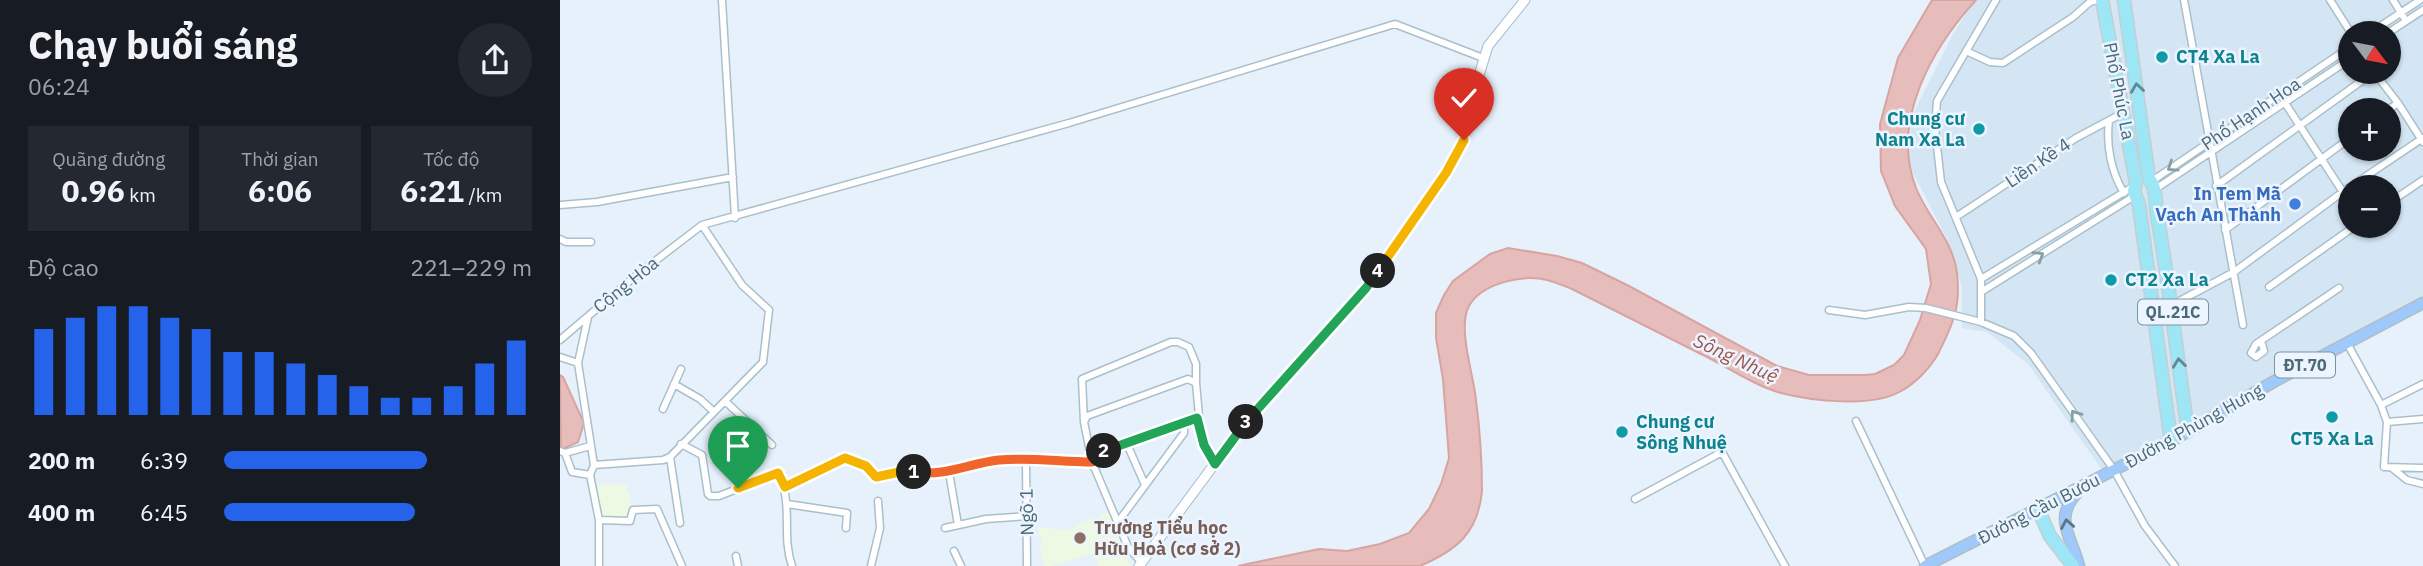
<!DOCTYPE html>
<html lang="vi">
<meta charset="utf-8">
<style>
:root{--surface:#171b24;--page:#242831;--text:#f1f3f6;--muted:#9ea1a6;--accent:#2563eb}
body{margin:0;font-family:"IBM Plex Sans",sans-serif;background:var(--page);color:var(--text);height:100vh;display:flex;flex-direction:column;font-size:26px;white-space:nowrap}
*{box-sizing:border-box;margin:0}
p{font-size:23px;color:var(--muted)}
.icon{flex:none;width:38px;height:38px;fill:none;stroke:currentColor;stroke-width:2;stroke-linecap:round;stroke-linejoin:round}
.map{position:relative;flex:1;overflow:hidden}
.details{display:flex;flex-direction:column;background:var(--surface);width:560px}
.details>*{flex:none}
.needle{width:46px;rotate:122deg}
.tools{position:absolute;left:1778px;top:21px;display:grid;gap:14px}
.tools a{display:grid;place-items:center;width:63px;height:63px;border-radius:50%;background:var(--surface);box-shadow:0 2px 5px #0004;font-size:35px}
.pin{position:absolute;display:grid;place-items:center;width:60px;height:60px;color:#fff;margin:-72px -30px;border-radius:50% 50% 50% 0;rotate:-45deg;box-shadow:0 0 7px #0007}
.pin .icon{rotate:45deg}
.km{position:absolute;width:35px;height:35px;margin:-18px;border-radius:50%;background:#222;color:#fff;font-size:19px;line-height:35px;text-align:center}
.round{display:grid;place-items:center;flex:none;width:74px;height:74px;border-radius:37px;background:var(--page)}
.summary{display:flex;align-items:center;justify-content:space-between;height:119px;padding:0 28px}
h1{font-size:38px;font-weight:700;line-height:52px}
.stats{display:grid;grid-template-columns:repeat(3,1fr);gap:10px;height:119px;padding:7px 28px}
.stats div{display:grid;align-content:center;border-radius:0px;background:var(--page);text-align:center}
.stats b{font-size:30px;font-weight:700}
.stats small{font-size:19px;font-weight:400}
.stats p{font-size:19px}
.chart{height:196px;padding:14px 28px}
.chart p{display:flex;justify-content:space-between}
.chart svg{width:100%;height:126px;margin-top:7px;stroke:var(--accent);stroke-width:6}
ul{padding:0 28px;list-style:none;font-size:23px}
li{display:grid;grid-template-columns:112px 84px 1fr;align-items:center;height:52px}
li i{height:18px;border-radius:9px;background:var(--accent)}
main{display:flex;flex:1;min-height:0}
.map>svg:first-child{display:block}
.residential{fill:#d4e5f4;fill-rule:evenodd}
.education{fill:#edf9e2}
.water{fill:#e6bdba;stroke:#d7a4a1;stroke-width:2}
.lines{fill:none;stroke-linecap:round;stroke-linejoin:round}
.street-casing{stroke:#a9c0cb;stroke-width:9}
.secondary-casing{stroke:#a5becc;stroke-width:11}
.primary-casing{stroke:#b0bdc2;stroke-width:13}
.highway-casing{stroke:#c5cfd3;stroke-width:15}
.street{stroke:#fff;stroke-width:6}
.secondary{stroke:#fff;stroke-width:9}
.primary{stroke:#9fc9fa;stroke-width:10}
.highway{stroke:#9de6f6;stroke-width:12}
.oneway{stroke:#608995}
.oneway2{stroke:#8a9ea5}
.oneway3{stroke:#587889}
.split-1-casing{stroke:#fff;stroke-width:14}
.split-2-casing{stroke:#fff;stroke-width:14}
.split-3-casing{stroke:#fff;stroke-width:14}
.split-4-casing{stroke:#fff;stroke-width:14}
.split-5-casing{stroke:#fff;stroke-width:14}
.split-1{stroke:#f5b400;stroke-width:9}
.split-2{stroke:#f0652b;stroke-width:9}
.split-3{stroke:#22a559;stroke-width:9}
.split-4{stroke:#22a559;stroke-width:9}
.split-5{stroke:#f5b400;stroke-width:9}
.culture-dot{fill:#0f9aa8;stroke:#ecf5ff;stroke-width:2.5}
.shop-dot{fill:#3f7fe0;stroke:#ecf5ff;stroke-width:2.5}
.education-dot{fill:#8d6e63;stroke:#ecf5ff;stroke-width:2.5}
.labels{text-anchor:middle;stroke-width:5;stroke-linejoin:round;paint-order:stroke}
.shield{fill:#ecf5ff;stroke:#7b949e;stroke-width:2}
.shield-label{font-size:16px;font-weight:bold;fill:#4b6a75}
.culture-label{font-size:18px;font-weight:bold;fill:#0d838f;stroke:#ecf5ff;text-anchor:start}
.street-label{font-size:18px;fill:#4b6a75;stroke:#ecf5ff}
.shop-label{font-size:18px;font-weight:bold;fill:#366cbe;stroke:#ecf5ff;text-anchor:end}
.education-label{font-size:18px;font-weight:bold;fill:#785e54;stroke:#ecf5ff;text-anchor:start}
.water-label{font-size:19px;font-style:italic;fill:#9d544e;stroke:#ecf5ff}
</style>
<main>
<section class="details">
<div class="summary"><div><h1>Chạy buổi sáng</h1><p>06:24</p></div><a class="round"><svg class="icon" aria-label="share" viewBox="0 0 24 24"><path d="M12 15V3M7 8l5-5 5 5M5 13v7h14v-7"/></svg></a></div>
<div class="stats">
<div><p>Quãng đường</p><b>0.96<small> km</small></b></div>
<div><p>Thời gian</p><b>6:06</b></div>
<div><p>Tốc độ</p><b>6:21<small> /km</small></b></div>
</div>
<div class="chart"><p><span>Độ cao</span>221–229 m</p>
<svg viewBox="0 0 160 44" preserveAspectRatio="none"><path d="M5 44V14M15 44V10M25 44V6M35 44V6M45 44V10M55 44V14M65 44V22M75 44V22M85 44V26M95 44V30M105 44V34M115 44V38M125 44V38M135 44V34M145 44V26M155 44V18"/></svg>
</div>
<ul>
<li><b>200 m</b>6:39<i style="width:66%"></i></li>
<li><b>400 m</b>6:45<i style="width:62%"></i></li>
</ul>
</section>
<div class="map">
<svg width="1863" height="566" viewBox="0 0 1863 566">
<rect width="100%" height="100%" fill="#e6f1fc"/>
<!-- residential -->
<path class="residential" d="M1414 0H1863V299L1542 470 1468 364 1427 332 1402 328V287L1387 239 1348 163 1352 116 1391 38ZM1790 33H1829V72H1790ZM1790 110H1829V149H1790ZM1790 187H1829V226H1790Z"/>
<!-- education -->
<path class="education" d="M67 484V492L70 493 69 519 42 518 35 485Z
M548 512 570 566H538L534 553 492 566H484L479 547 483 545 477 527 508 530Z"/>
<!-- water -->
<path class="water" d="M1372 0H1416C1372 48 1330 121 1356 188 1368 218 1393 240 1397 273 1401 307 1393 324 1378 354 1370 368 1356 383 1341 391 1313 408 1252 401 1221 393 1196 386 1172 370 1149 358 1103 335 1058 312 1012 289 1004 286 995 282 987 280 963 274 922 283 909 306 897 328 914 376 916 400 920 431 922 461 922 491 918 533 897 550 860 566H678L759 549 787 551 820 544 849 533 869 509 881 484 889 458 883 379 876 338V313L884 295 893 281 930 254 948 248 997 256 1022 263 1069 286 1217 366 1249 375H1305L1315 374 1334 365 1344 355 1360 320 1371 284 1366 249 1335 206 1321 171 1320 124 1338 58Z
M0 375 3 377 24 423 18 442 1 450Z"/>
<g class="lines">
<!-- street casing -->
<g class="street-casing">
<path id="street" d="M162 0 175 218
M1624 0 1683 325
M1770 0 1791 33
M1833 0 1846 21
M1810 33 1860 0
M1828 33 1863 10
M1406 51 1430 62 1443 63 1513 17 1530 2 1537 0
M1814 72 1838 103 1863 142
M1725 103 1790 203
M1828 110 1838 103
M1549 121C1546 145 1551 172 1564 193
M1592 181 1790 47
M1656 186 1814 72
M1594 190 1790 59
M1829 203 1863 180
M0 205 37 202 173 177
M1396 217 1516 138 1563 113
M1665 230 1790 138
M0 239 6 242H31
M1421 279 1574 186
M1709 287 1795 226
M1421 292 1576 195
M1612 305 1674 272 1784 191 1863 138
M1269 310 1305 315 1349 307 1366 308 1421 322 1454 336 1471 353 1554 470 1585 526 1615 566
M28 317 18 363 34 465 30 475 39 520V566
M1421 322V279L1381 182 1375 128 1377 101 1436 0
M0 340 73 278 142 225 509 123 835 24 923 58
M1699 342 1702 344 1704 351 1696 357 1691 353 1696 344 1779 288
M1787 343 1821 405 1827 422 1824 467 1863 468
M0 357 18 363
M114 384 140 399 154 412
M165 401 212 445
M1821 405 1863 384
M103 409 121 369
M1296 421 1365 566
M524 422 522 379 611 342H618L629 347 636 364V383
M1827 422 1863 419
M121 444 142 455 148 494 150 496H159L218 473C234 504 221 534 232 566
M567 444 585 485
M0 451 5 453 30 446
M5 453 12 472 30 475
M531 455 637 418
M110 457 120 523
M466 459 467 566
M532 462 524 422 527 416 628 379 636 383 641 438 655 464
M34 465 103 460 110 457 203 362 209 310 182 285 142 225
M1832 468 1847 480 1863 484
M389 472 398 525
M225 487 285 458 306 466 315 477 344 471 370 475 389 472 440 460 532 462 568 547 582 563
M1075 499 1162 452 1225 566
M227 504 287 513 286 528
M39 520 70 521 73 510 97 509 122 566
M558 522 624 433V423
M385 528 426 519 467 516
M394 551 401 566
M176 556 178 566
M311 566 320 528 318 501"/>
</g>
<!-- secondary casing -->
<g class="secondary-casing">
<path id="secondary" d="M579 566 693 412 806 288 886 173 904 140 910 104 928 46 965 0"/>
</g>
<!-- primary casing -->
<g class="primary-casing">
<path id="primary" d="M1518 492C1492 518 1512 537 1519 566
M1365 566 1611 441 1715 381 1863 303"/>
</g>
<!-- highway casing -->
<g class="highway-casing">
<path id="highway" d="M1542 0 1576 182 1574 191 1579 205 1611 441
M1564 0 1589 179C1597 187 1595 204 1597 215 1610 287 1617 359 1628 431
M1478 509 1490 536 1513 566"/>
</g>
<!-- street -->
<use href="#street" class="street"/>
<!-- secondary -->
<use href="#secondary" class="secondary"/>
<!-- primary -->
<use href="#primary" class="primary"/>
<!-- highway -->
<use href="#highway" class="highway"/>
</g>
<!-- one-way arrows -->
<defs><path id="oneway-chevron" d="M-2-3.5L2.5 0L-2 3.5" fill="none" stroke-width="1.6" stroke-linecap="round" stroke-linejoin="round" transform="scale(1.75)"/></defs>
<g class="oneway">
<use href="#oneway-chevron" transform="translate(1577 88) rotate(-98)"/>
<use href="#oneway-chevron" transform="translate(1619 363) rotate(-97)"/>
</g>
<g class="oneway2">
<use href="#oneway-chevron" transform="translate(1612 167) rotate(146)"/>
<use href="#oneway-chevron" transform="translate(1479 256) rotate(-32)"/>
<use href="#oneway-chevron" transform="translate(1515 415) rotate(-125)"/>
</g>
<use class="oneway3" href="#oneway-chevron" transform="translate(1507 524) rotate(-100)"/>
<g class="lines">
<!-- split-1 casing -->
<g class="split-1-casing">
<path id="split-1" d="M178 488 218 473 225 487 285 458 306 466 316 477 344 471 354 472"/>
</g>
<!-- split-2 casing -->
<g class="split-2-casing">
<path id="split-2" d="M354 472C384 477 410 463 439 460 470 457 501 462 532 462L531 455 544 451"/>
</g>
<!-- split-3 casing -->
<g class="split-3-casing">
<path id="split-3" d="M544 451 637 418 644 445 655 464 686 422"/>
</g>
<!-- split-4 casing -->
<g class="split-4-casing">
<path id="split-4" d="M686 422 806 288 818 271"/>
</g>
<!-- split-5 casing -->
<g class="split-5-casing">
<path id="split-5" d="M818 271 886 173 904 140"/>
</g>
<!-- split-1 -->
<use href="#split-1" class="split-1"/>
<!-- split-2 -->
<use href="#split-2" class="split-2"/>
<!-- split-3 -->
<use href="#split-3" class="split-3"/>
<!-- split-4 -->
<use href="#split-4" class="split-4"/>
<!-- split-5 -->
<use href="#split-5" class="split-5"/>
</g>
<!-- markers -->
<g class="culture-dot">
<circle cx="1602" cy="57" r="7"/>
<circle cx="1419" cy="129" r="7"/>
<circle cx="1551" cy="280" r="7"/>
<circle cx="1772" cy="417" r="7"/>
<circle cx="1062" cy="432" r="7"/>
</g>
<circle class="shop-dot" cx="1735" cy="204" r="7"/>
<circle class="education-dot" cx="520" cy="538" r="7"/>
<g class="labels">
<!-- shield labels -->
<g class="shield">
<rect x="1578" y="299.5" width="70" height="25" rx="5"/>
<rect x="1715" y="352.5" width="60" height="25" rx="5"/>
</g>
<g class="shield-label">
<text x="1613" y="318">QL.21C</text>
<text x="1745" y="371">ĐT.70</text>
</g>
<!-- culture labels -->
<g class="culture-label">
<text x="1616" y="63">CT4 Xa La</text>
<text x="1405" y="125" text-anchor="end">Chung cư<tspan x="1405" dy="21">Nam Xa La</tspan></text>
<text x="1565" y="286">CT2 Xa La</text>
<text x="1076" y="428">Chung cư<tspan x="1076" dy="21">Sông Nhuệ</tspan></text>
<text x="1772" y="445" text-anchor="middle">CT5 Xa La</text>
</g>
<!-- street labels -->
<g class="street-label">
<text transform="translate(1559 91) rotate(79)" y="6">Phố Phúc La</text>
<text transform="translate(1691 114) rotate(-34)" y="6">Phố Hạnh Hoa</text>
<text transform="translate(1478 163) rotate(-34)" y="6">Liền Kề 4</text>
<text transform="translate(66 285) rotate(-39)" y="6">Cộng Hòa</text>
<text transform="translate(1634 426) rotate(-29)" y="6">Đường Phùng Hưng</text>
<text transform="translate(1479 509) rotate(-27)" y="6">Đường Cầu Bươu</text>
<text transform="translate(467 512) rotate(-91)" y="6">Ngõ 1</text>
</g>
<!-- shop labels -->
<g class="shop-label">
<text x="1721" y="200">In Tem Mã<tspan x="1721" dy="21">Vạch An Thành</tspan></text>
</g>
<!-- education labels -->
<g class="education-label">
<text x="534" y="534">Trường Tiểu học<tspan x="534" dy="21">Hữu Hoà (cơ sở 2)</tspan></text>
</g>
<!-- water labels -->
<g class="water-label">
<text transform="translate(1176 358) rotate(25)" y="7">Sông Nhuệ</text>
</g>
</g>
</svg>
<div class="tools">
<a><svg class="needle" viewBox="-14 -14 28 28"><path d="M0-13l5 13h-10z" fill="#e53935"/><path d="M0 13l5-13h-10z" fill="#9ea1a6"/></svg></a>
<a>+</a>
<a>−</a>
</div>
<div class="pin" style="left:178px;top:488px;background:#1e9e55"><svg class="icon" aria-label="arrive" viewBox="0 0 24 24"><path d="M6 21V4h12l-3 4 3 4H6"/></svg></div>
<div class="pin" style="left:904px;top:140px;background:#d93025"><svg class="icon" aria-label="check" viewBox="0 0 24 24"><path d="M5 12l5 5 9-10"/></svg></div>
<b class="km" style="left:354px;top:472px">1</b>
<b class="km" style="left:544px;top:451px">2</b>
<b class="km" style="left:686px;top:422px">3</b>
<b class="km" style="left:818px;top:271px">4</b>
</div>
</main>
